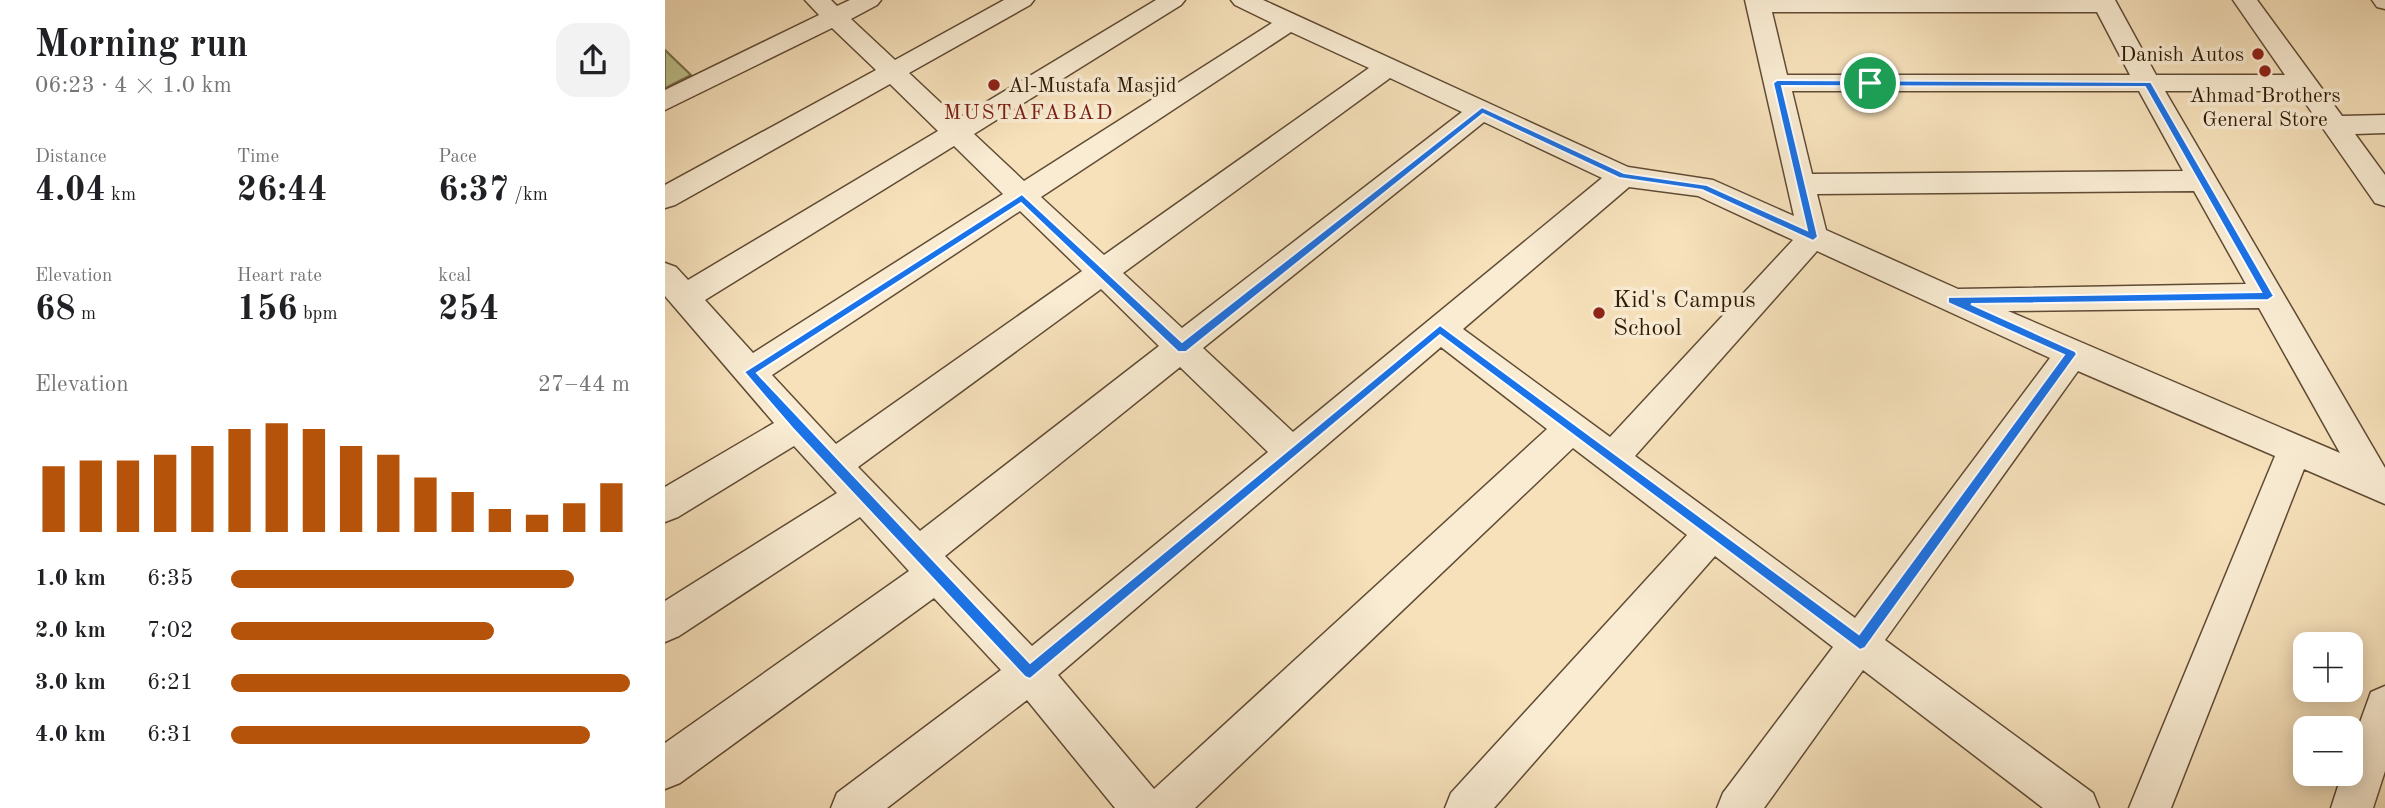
<!DOCTYPE html>
<meta charset="utf-8">
<style>
:root{--surface:#fff;--page:#f2f2f2;--text:#202124;--muted:#757577;--accent:#b45309}
body{margin:0;font-family:"Old Standard TT",serif;background:var(--page);color:var(--text);height:100vh;display:flex;flex-direction:column;font-size:26px;white-space:nowrap}
*{box-sizing:border-box;margin:0}
p{font-size:23px;color:var(--muted)}
.icon{flex:none;width:38px;height:38px;fill:none;stroke:currentColor;stroke-width:2;stroke-linecap:round;stroke-linejoin:round}
.map{position:relative;flex:1;overflow:hidden}
.side{display:flex;flex-direction:column;background:var(--surface);width:665px}
.side>*{flex:none}
.controls{position:absolute;left:1628px;top:632px;display:grid;gap:14px}
.controls a{display:grid;place-items:center;width:70px;height:70px;border-radius:14px;background:var(--surface);box-shadow:0 4px 18px #0003;font-size:35px}
.pin{position:absolute;display:grid;place-items:center;width:60px;height:60px;color:#fff;margin:-30px;border:4px solid #fff;border-radius:50%;box-shadow:0 2px 7px #0007}
.round{display:grid;place-items:center;flex:none;width:74px;height:74px;border-radius:21px;background:var(--page)}
.summary{display:flex;align-items:center;justify-content:space-between;height:119px;padding:0 35px}
h1{font-size:38px;font-weight:600;line-height:52px}
.figures{display:grid;grid-template-columns:repeat(3,1fr);gap:10px;height:119px;padding:7px 35px}
.figures div{display:grid;align-content:center}
.figures b{font-size:35px;font-weight:600}
.figures small{font-size:19px;font-weight:400}
.figures p{font-size:19px}
.chart{height:196px;padding:14px 35px}
.chart p{display:flex;justify-content:space-between}
.chart svg{width:100%;height:126px;margin-top:7px;stroke:var(--accent);stroke-width:6}
ul{padding:0 35px;list-style:none;font-size:23px}
li{display:grid;grid-template-columns:112px 84px 1fr;align-items:center;height:52px}
li i{height:18px;border-radius:9px;background:var(--accent)}
main{display:flex;flex:1;min-height:0}
.map>svg:first-child{display:block}
.green{fill:#bfc28e;stroke:#766e4a;stroke-width:2}
.lines{fill:none;stroke-linecap:round;stroke-linejoin:round}
.minor-casing{stroke:#604b34;stroke-width:3}
.minor{fill:#f9ecd3;fill-rule:evenodd}
.route{fill:#1a73e8;stroke:#fff;stroke-width:2;fill-rule:evenodd}
.poi-dot{fill:#8f2418;stroke:#f9ecd3;stroke-width:2.5}
.labels{text-anchor:middle;stroke-width:7;stroke-linejoin:round;paint-order:stroke}
.far-poi-label{font-size:21px;fill:#2e1907;stroke:#f9ecd3;text-anchor:end}
.far-neighbourhood-label{font-size:21px;letter-spacing:2px;fill:#7a1f14;stroke:#f9ecd3}
.poi-label{font-size:24px;fill:#2e1907;stroke:#f9ecd3;text-anchor:start}
</style>
<main>
<section class="side">
<div class="summary"><div><h1>Morning run</h1><p>06:23 · 4 × 1.0 km</p></div><a class="round"><svg class="icon" aria-label="share" viewBox="0 0 24 24"><path d="M12 15V3M7 8l5-5 5 5M5 13v7h14v-7"/></svg></a></div>
<div class="figures">
<div><p>Distance</p><b>4.04<small> km</small></b></div>
<div><p>Time</p><b>26:44</b></div>
<div><p>Pace</p><b>6:37<small> /km</small></b></div>
</div>
<div class="figures">
<div><p>Elevation</p><b>68<small> m</small></b></div>
<div><p>Heart rate</p><b>156<small> bpm</small></b></div>
<div><p>kcal</p><b>254</b></div>
</div>
<div class="chart"><p><span>Elevation</span>27–44 m</p>
<svg viewBox="0 0 160 44" preserveAspectRatio="none"><path d="M5 44V21M15 44V19M25 44V19M35 44V17M45 44V14M55 44V8M65 44V6M75 44V8M85 44V14M95 44V17M105 44V25M115 44V30M125 44V36M135 44V38M145 44V34M155 44V27"/></svg>
</div>
<ul>
<li><b>1.0 km</b>6:35<i style="width:86%"></i></li>
<li><b>2.0 km</b>7:02<i style="width:66%"></i></li>
<li><b>3.0 km</b>6:21<i style="width:100%"></i></li>
<li><b>4.0 km</b>6:31<i style="width:90%"></i></li>
</ul>
</section>
<div class="map">
<svg width="1720" height="808" viewBox="0 0 1720 808">
<rect width="100%" height="100%" fill="#f6e1bb"/>
<filter id="stains"><feTurbulence type="fractalNoise" baseFrequency=".00286" numOctaves="4"/><feColorMatrix values="0 0 0 0 .2 0 0 0 0 .09 0 0 0 0 .02 0 0 0 .5 -.17"/></filter>
<radialGradient id="worn" r=".72"><stop offset=".6" stop-color="#630" stop-opacity="0"/><stop offset="1" stop-color="#630" stop-opacity=".3"/></radialGradient>
<!-- green -->
<path class="green" d="M0 50 26 75 0 88Z"/>
<g class="lines">
<!-- minor casing -->
<g class="minor-casing">
<path id="minor" d="M140 0H166L172 6 185 0H216L212 5 186 19 230 60 339 0H369L365 5 244 73 293 119 491 0H520L516 5 309 134 359 181 607 23 570 5 566 0H598L963 167 1048 180 1129 216 1080 0H1450L1491 75H1620L1568 0H1592L1677 116 1720 115V133L1690 134 1720 175V206L1710 203 1632 91H1500L1720 468V504L1639 469 1506 808H1464L1610 456 1413 371 1220 640 1428 793 1434 808H1378L1198 670 1099 808H1052L1058 793 1168 647 1050 556 829 808H780L786 793 1022 535 908 448 530 808H450L362 700 222 808H166L172 793 336 670 269 598 15 783 0 789V743L244 571 195 517 14 636 0 642V601L172 493 129 446 13 517 0 522V487L109 423 0 296V263L11 267 23 280 273 131 225 84 10 205 0 208V185L211 70 167 28 0 110V90L154 15ZM1107 12H1432L1465 75H1122ZM626 32 704 68 439 255 376 197ZM725 78 797 112 517 328 458 273ZM1127 91H1474L1518 171 1147 174ZM819 122 937 178 628 432 538 348ZM289 146 338 194 88 353 40 300ZM964 187 1033 196 1128 240 945 437 798 329ZM1529 191 1581 284 1293 289 1161 230 1152 194ZM355 211 417 271 171 444 107 375ZM1152 251 1385 358 1190 618 970 456ZM436 289 494 346 255 531 193 467ZM1594 308 1675 453 1343 311ZM776 347 882 429 489 789 393 675ZM515 367 603 452 367 646 280 556Z
M1707 0H1720V9L1712 7Z
M1720 686V771L1708 808H1666L1677 774H1685V750L1706 692Z"/>
</g>
<!-- minor -->
<use href="#minor" class="minor"/>
</g>
<!-- route -->
<path class="route" d="M1112 80 1486 82 1609 296 1603 300 1306 304 1410 351 1412 354 1200 648 1195 650 775 335 365 679 360 677 128 429 79 372 357 194 517 342 817 107 959 173 1042 185 1142 230 1108 83ZM1117 86 1480 87 1596 292 1283 297V303L1399 355 1194 634 775 325 365 663 92 373 356 203 513 352H521L818 114 954 178 1037 190 1148 241 1153 237Z"/>
<!-- markers -->
<g class="poi-dot">
<circle cx="1593" cy="54" r="7"/>
<circle cx="1600" cy="71" r="7"/>
<circle cx="329" cy="85" r="7"/>
<circle cx="934" cy="313" r="7"/>
</g>
<g class="labels">
<!-- far-poi labels -->
<g class="far-poi-label">
<text x="1579" y="61">Danish Autos</text>
<text x="343" y="92" text-anchor="start">Al-Mustafa Masjid</text>
<text x="1600" y="102" text-anchor="middle">Ahmad Brothers<tspan x="1600" dy="24">General Store</tspan></text>
</g>
<!-- far-neighbourhood labels -->
<g class="far-neighbourhood-label">
<text x="364" y="119">MUSTAFABAD</text>
</g>
<!-- poi labels -->
<g class="poi-label">
<text x="948" y="307">Kid's Campus<tspan x="948" dy="28">School</tspan></text>
</g>
</g>
<rect width="100%" height="100%" filter="url(#stains)"/>
<rect width="100%" height="100%" fill="url(#worn)"/>
</svg>
<div class="controls">
<a>+</a>
<a>−</a>
</div>
<div class="pin" style="left:1205px;top:83px;background:#1e9e55"><svg class="icon" aria-label="arrive" viewBox="0 0 24 24"><path d="M6 21V4h12l-3 4 3 4H6"/></svg></div>
</div>
</main>
